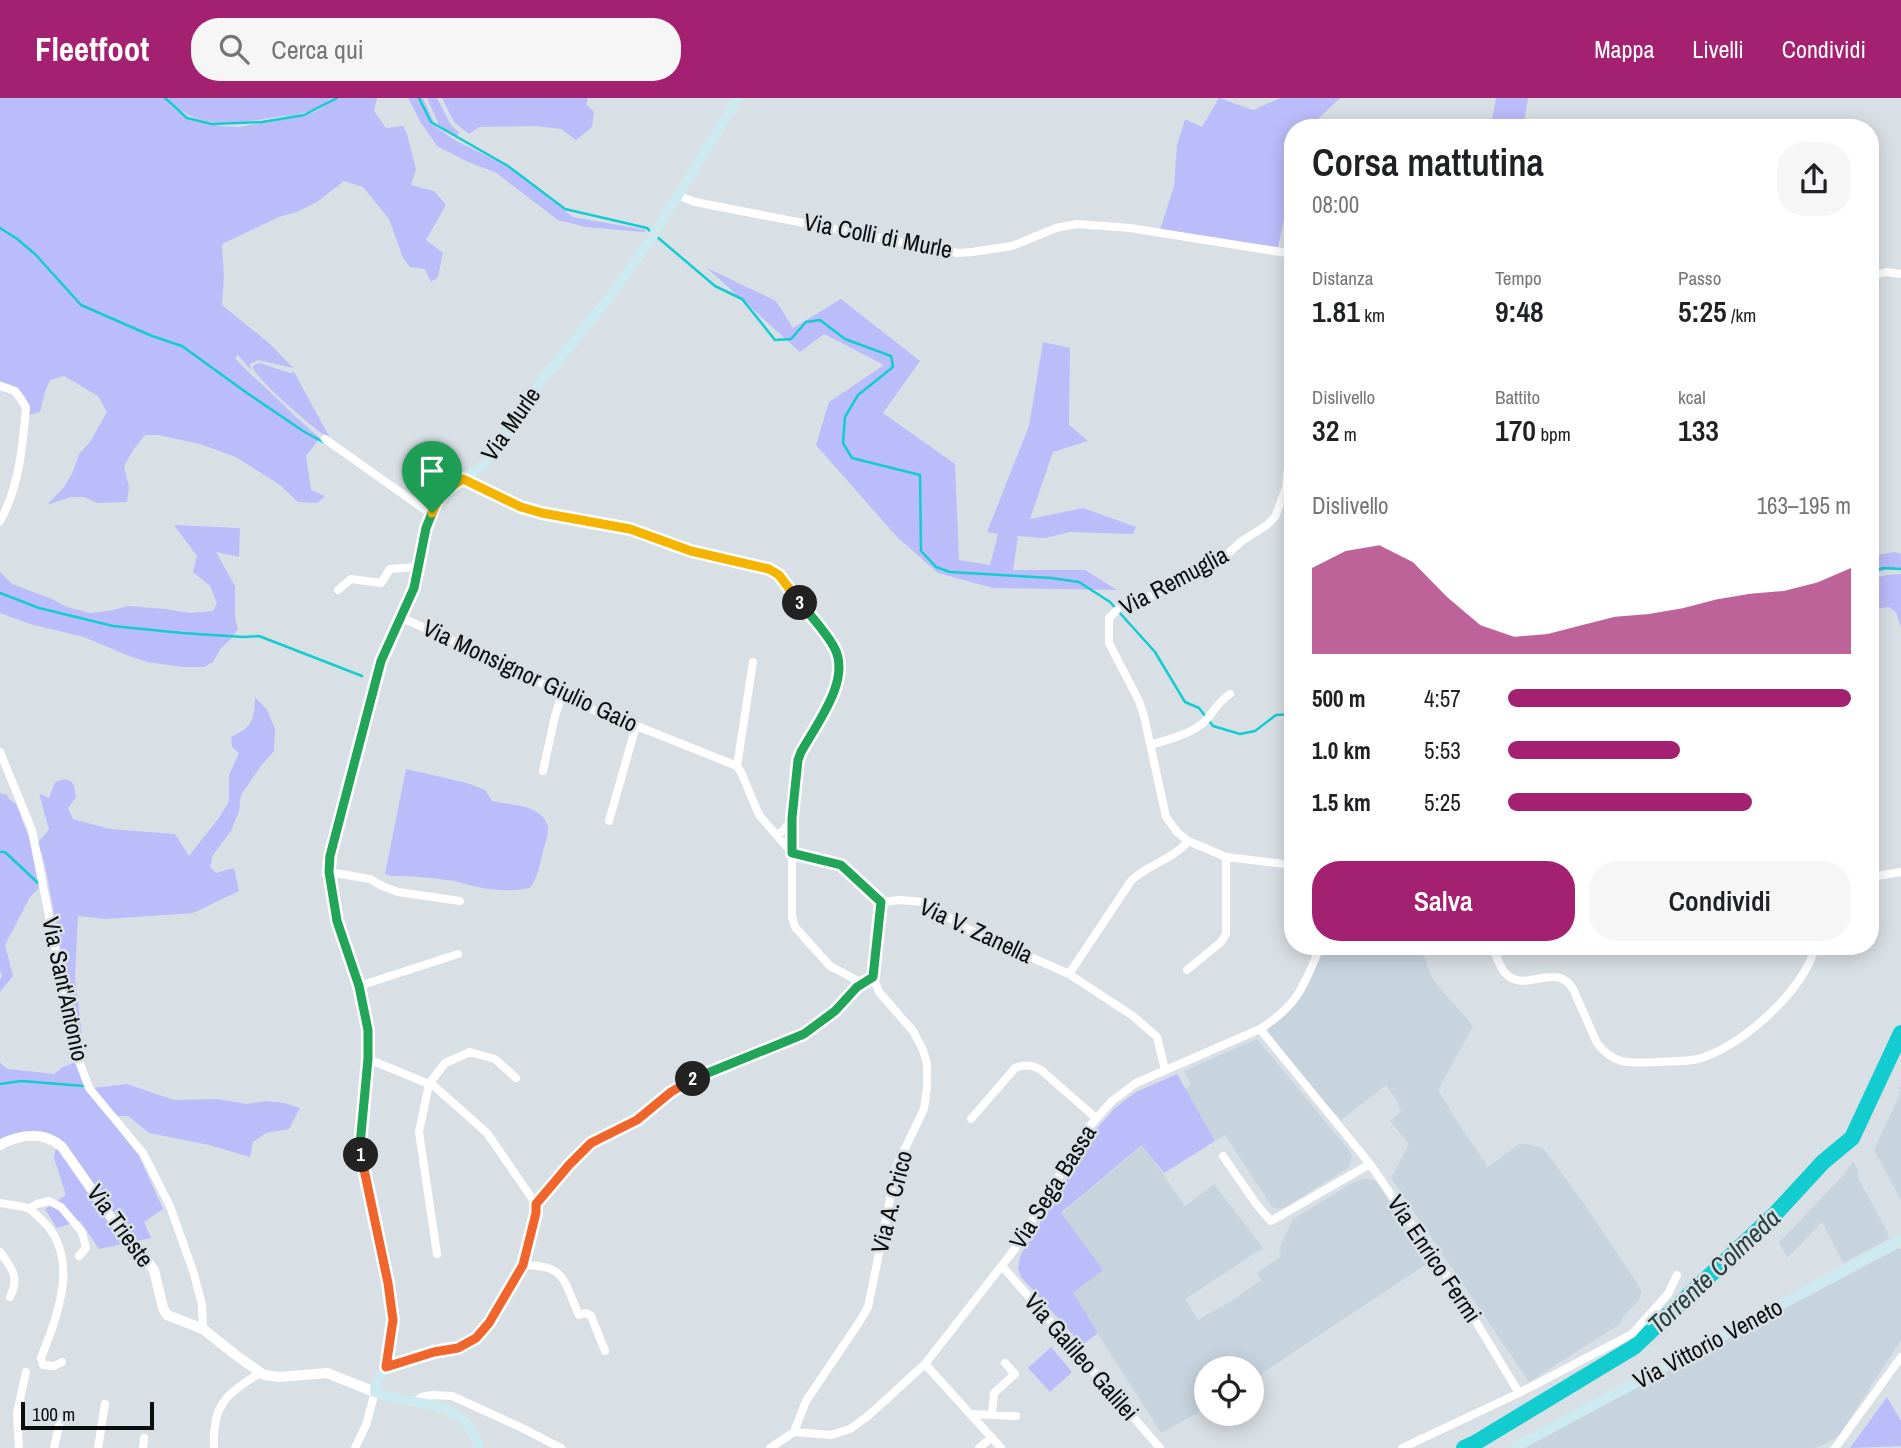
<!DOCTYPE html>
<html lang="it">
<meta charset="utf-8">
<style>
:root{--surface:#fff;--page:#f6f6f6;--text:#202124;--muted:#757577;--accent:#a32170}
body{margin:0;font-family:"Archivo Narrow",sans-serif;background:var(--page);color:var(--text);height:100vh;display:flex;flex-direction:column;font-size:26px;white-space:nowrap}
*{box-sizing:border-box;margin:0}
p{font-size:23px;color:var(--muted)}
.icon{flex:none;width:38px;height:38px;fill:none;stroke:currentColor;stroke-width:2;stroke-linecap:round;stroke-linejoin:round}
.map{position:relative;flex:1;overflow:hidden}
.sheet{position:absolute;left:1284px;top:21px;width:595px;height:836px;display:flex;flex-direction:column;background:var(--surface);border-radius:28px;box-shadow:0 4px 18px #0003}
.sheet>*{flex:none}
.fabs{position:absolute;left:1194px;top:1258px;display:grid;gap:14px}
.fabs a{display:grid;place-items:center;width:70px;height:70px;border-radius:50%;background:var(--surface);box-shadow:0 4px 18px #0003;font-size:35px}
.scale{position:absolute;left:21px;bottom:18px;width:133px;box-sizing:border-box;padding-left:7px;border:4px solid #0a0d0e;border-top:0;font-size:19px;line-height:24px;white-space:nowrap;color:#0a0d0e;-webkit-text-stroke:5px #d9e0e5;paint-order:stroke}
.pin{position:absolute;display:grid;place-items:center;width:60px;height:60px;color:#fff;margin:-72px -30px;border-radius:50% 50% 50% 0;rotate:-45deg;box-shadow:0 0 7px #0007}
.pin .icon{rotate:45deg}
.km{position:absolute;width:35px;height:35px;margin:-18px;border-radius:50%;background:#222;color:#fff;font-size:19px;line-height:35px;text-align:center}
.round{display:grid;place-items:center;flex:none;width:74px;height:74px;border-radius:28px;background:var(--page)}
.summary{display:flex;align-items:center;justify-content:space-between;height:119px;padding:0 28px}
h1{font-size:38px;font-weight:600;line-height:52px}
.figures{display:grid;grid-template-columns:repeat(3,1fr);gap:10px;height:119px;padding:7px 28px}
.figures div{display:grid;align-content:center}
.figures b{font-size:30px;font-weight:600}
.figures small{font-size:19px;font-weight:400}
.figures p{font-size:19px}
.chart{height:196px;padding:14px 28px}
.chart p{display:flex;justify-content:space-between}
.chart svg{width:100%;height:126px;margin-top:7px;fill:var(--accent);opacity:.7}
.action{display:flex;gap:14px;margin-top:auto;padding:14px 28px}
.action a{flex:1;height:80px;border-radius:28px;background:var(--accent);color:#fff;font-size:28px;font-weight:600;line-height:80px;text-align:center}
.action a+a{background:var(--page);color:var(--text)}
ul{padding:0 28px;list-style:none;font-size:23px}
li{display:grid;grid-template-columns:112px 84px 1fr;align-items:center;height:52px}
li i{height:18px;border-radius:9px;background:var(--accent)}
header{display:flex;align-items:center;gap:42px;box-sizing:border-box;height:98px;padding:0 35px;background:var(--accent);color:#fff}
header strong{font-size:33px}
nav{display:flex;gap:38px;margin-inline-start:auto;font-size:24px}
.search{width:490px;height:63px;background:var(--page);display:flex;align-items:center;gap:18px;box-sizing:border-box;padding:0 24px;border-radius:28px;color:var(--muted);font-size:26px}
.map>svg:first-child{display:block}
.built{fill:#c7d4de}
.green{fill:#bbbcfa}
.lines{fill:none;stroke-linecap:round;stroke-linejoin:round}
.stream{stroke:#12cccf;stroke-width:2.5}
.river{stroke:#12cccf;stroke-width:16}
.minor{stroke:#fff;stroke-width:8}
.tertiary{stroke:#fff;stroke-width:10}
.secondary{stroke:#ceeaf1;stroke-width:10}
.split-1-casing{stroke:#fff;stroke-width:14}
.split-2-casing{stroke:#fff;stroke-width:14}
.split-3-casing{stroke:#fff;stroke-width:14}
.split-4-casing{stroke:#fff;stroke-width:14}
.split-1{stroke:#22a559;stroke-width:9}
.split-2{stroke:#f0652b;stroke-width:9}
.split-3{stroke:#22a559;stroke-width:9}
.split-4{stroke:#f5b400;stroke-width:9}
.labels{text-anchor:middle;stroke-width:5;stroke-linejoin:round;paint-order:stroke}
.street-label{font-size:24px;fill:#0a0d0e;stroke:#d9e0e5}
.water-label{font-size:26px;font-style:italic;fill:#264040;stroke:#d9e0e5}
</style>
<header>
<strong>Fleetfoot</strong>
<div class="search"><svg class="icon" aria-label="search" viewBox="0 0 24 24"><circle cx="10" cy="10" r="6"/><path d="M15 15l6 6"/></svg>Cerca qui</div>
<nav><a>Mappa</a><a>Livelli</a><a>Condividi</a></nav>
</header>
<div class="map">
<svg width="1901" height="1350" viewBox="0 0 1901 1350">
<rect width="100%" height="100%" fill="#d9e0e5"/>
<!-- built -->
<path class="built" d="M1322 849H1418L1425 861 1431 878 1435 884 1473 928 1438 992 1463 1033 1485 1064 1487 1070 1520 1045 1543 1050 1583 1104 1637 1185 1642 1195 1638 1203 1622 1220 1620 1226 1529 1284 1391 1080 1409 1046 1390 1023 1401 1014 1398 1007 1399 1006 1386 987 1341 1022 1306 983 1269 935 1268 929 1294 907 1306 891Z
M1257 941 1348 1051 1352 1059 1348 1070 1284 1110 1277 1111 1272 1109 1225 1037 1215 1043 1185 991 1191 986 1184 973Z
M1901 988V1102L1874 1052 1899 998 1901 992 1899 990Z
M1143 1047 1185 1108 1214 1086 1263 1150 1185 1201 1198 1222 1236 1200 1261 1182 1257 1175 1281 1158 1279 1151 1293 1121 1354 1084 1366 1080 1377 1084 1427 1166 1304 1247 1251 1283V1270H1206V1310L1161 1335 1072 1195 1061 1116Z
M1853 1063 1859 1075 1857 1078 1887 1133 1889 1141 1843 1165 1822 1124 1787 1160 1779 1144 1842 1079Z
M1899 1150 1901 1151V1242L1838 1339 1816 1350H1523Z"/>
<!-- green -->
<path class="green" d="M0 0H164L174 11 187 20 221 28 239 29 315 14 337 0H377L374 13 386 30 403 28 407 36 416 71 411 87 434 93 446 107 426 142 443 155 438 179 431 184 425 171 410 169 403 160 389 121 363 89 344 83 317 104 297 114 279 119 222 146 224 179 222 207 270 246 293 270 258 262 250 266 251 272 238 257 235 260C247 274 261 285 275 299 290 313 304 327 320 340L306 358 311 392 325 398 317 405 298 404 280 387 236 359 200 346 158 337H145L134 351 124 368 129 389 127 404 97 405 84 399H71L47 407 64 389 72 376 79 356 90 344 107 314 98 298 64 278 50 282 45 294 40 314 30 317C27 294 21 290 0 283Z
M167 0H332C326 4 320 9 313 12 300 17 284 18 270 20 233 26 195 32 167 0Z
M408 0H423L436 29 456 43 498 63 519 77 573 119 646 132 644 134 586 129 558 122 495 74 468 64 437 48 421 25Z
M427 0H437L451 27 459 34 457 40 439 27Z
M442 0H588L586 6 594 14 592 29 576 42 561 31 536 28 479 29 469 36 454 24Z
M1219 0 1253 12 1281 0H1340L1308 30H1293V80L1278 149 1160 132 1174 88 1177 47 1185 21 1202 29Z
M1496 0H1528L1523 30H1490Z
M707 170 776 203 793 230 841 201 920 263 883 315 955 366 959 462 990 467 998 436 987 434 1029 328 1043 244 1070 250 1069 327 1088 343 1053 354 1030 421 1083 410 1136 429 1133 436 1070 434 1045 440 1018 438 1013 472H1085L1117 492 993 490 938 475 897 439 816 347 829 304 884 267 824 236 800 254Z
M260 265 290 275 294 274 330 340C317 335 257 281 253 270L254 267Z
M174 427 240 430 239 459 216 454 235 488V520L238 531 230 542 221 550 213 564 204 569H183L147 564 124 556 84 539 30 526 0 515V474L12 486 52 501 67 509 90 515 108 513 129 508 165 511 190 515 213 513 217 505 210 488 193 474 197 458Z
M1895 454 1901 456V472H1886L1871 476V458Z
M1901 476V530L1896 514 1889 509 1871 511V481L1887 477Z
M255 599 267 612 275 631 274 653 260 669 241 697 239 713 231 733 213 757 210 769 216 775 234 770 239 793 193 815 106 821 78 818 75 879 81 928 82 936 78 945 45 767 38 744 49 732 39 695 49 700 55 684C71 678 74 683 76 699L68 710 73 721 110 731 175 736 189 758 221 717 229 703V677L239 655 232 649 231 639C253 629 254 622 255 599Z
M406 671 467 685 485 692 492 703C508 707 540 706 547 726 550 734 545 745 543 753 540 766 538 779 530 790 505 795 482 791 458 784 442 780 408 778 391 778L385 776Z
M0 695 7 697 9 701 16 706 29 740 39 790 30 799 5 847 13 878 0 894V882L2 878 0 873Z
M0 964 3 968 8 971 54 976 63 969 76 964 88 993 139 1058 163 1111 144 1124 151 1140 99 1151 80 1123 57 1130 45 1111 66 1097 54 1060 57 1043C34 1032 23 1031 0 1041Z
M1177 976 1215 1043 1164 1075 1142 1047 1061 1115 1103 1172 1073 1195 1098 1235 1082 1247 1021 1179 1018 1171 1020 1158 1098 1029 1115 1010 1136 994Z
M127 986 174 1002 217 1001 247 1006 266 1003 284 1005 300 1010 289 1031 266 1035 253 1044 250 1059 209 1047 149 1035 128 1018H116L93 990Z
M1051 1249 1072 1274 1050 1294 1028 1270Z
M1887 1299 1901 1323V1348L1850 1350Z"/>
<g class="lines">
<!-- stream -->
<path class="stream" d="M165 0 187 20 212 26 262 24 304 17 337 0
M419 0 431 24 508 68 565 111 647 130 651 134
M0 130 16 140 36 157 81 207 152 238 182 248 247 295 303 333 323 344
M656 138 715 188 742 201 775 242 791 241 806 224 820 222 845 241 891 258 893 269 858 297 845 319 843 345 852 360 920 377 921 453 936 469 950 474 1051 480 1079 484 1110 504 1155 554 1185 604 1199 610 1213 628 1240 636 1255 633 1276 617 1293 616
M1871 474 1883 470 1901 471
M0 495 39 510 113 528 182 535 243 539 259 538 362 578
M0 754H5L38 785
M0 986 21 983 84 988"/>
<!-- river -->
<path class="river" d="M1464 1350 1475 1345 1634 1249 1776 1115 1823 1064 1852 1040 1901 935"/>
<!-- minor -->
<path class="minor" d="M677 101 679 98 695 104 958 155 972 154 1012 148 1056 130 1077 126 1130 130 1293 156
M1871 178 1886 174 1901 176
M0 288 15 293 26 309C23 346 19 390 0 423
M1293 309 1286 390 1275 419 1267 427 1242 443 1226 457 1156 496 1121 508 1109 520V545L1139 603 1144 618 1166 719 1177 734 1188 743 1226 759 1293 767
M325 341 431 416
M463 381 521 409 542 415 630 431 691 453 761 469 779 477 827 538 835 550 840 568 839 582 828 606 801 654 797 670 792 720
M338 492 351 481 381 485 390 471 418 469
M400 519 509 568 609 620 637 628 737 668 741 674 759 717 792 755
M1151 647C1168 641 1189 637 1203 625 1214 615 1216 605 1230 596
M0 654 32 732 76 955 89 990 143 1055 170 1108 194 1176 202 1207 203 1231
M737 668 753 564
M543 673 555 618 562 596
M609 723 636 628
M777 737 784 732 792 720V819L795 829 830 868 862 885
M792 755 841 767 881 804
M329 774 370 781 382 788 398 794 460 803
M1871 779 1901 774
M881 804 900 802 923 804 931 807 963 829 1069 876 1133 918 1157 939 1165 972
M1493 849C1496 857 1499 868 1505 875 1525 897 1556 862 1573 891L1597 945C1613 967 1630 965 1655 964 1669 963 1684 964 1698 961 1740 950 1805 892 1815 849
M1187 872 1221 844 1226 836V759
M1069 876 1131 783C1148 766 1173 762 1188 743
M359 888 458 856
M1260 931 1370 1066 1458 1194 1519 1295
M368 961 434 988 487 1035 536 1106
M971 1021 1015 970C1024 966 1033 967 1041 972L1096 1020
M1223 1058 1257 1107 1271 1123 1370 1066
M0 1105C9 1107 18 1107 27 1110 33 1112 38 1119 43 1123 81 1161 57 1218 41 1260L43 1267 54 1268 62 1264
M29 1110 37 1106 49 1103 61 1109 82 1134 86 1150 79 1158
M0 1154C12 1170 20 1180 10 1199
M437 1156 419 1034 429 986 445 965 470 954 495 961 516 980
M523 1167C567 1167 563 1183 579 1217L586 1215 591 1218 605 1253
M1002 1168 1160 1350
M925 1266 1001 1350
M386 1269 434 1254 458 1250 476 1239 489 1225 523 1167 536 1115V1106C554 1085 572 1058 596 1042 609 1033 626 1029 640 1020 661 1004 679 988 703 976L804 936 835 913 857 889 873 879
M414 1304 422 1299 432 1297 452 1298 520 1329 561 1350
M970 1316 1016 1318
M992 1316 994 1295 1015 1276 1005 1265
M794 1334 831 1337 850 1331 868 1318 925 1266 1014 1152 1088 1030 1112 1003 1136 985 1260 931C1298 907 1304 888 1320 849
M794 1334 806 1303 860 1223 868 1209 897 1067 924 1011 927 990V966L923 952 913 933 879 894 873 879 881 804
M19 1350 17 1315 26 1274
M54 1350 60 1323
M98 1350 105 1306
M143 1350 144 1340
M214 1350C212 1307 225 1297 260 1275
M355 1350 366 1327 375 1294
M770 1350 794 1334
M979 1350 992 1339
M1402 1350 1519 1295 1632 1236 1668 1196 1677 1177
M1835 1350 1901 1259"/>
<!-- tertiary -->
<path class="tertiary" d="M0 1047C20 1036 44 1033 62 1049L113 1122 154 1172 163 1210 167 1217 203 1231 237 1258 264 1277 279 1279 327 1275 375 1294"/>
<!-- secondary -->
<path class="secondary" d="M479 1350C464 1297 416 1311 375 1294L376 1285 386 1269 393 1222 388 1185 361 1060 360 1047 368 961V932L359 888 337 823 329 774 330 758 381 563 414 490 426 430 438 400 451 388 483 368 542 282 610 199 651 141 738 0
M1514 1350 1901 1142"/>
</g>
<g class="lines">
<!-- split-1 casing -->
<g class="split-1-casing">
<path id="split-1" d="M361 1057 360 1047 368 961V932L359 888 337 823 329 774 330 758 381 563 414 490 426 430 432 415"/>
</g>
<!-- split-2 casing -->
<g class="split-2-casing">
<path id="split-2" d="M361 1057 388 1185 393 1222 386 1269 434 1254 458 1250 476 1240 489 1225 523 1167 536 1115V1106L569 1067 591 1045 637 1022 671 994 693 981"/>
</g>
<!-- split-3 casing -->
<g class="split-3-casing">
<path id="split-3" d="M693 981 804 936 835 913 857 889 873 879 881 804 841 767 792 755V720L798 662 801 654C817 625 852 581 834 549 825 533 812 519 800 505"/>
</g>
<!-- split-4 casing -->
<g class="split-4-casing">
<path id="split-4" d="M432 415C439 397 446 391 463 381L521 409 542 415 630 431 691 453 769 471 779 477 800 505"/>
</g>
<!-- split-1 -->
<use href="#split-1" class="split-1"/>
<!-- split-2 -->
<use href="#split-2" class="split-2"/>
<!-- split-3 -->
<use href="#split-3" class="split-3"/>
<!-- split-4 -->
<use href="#split-4" class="split-4"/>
</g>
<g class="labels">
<!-- street labels -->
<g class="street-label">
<text transform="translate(878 138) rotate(11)" y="8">Via Colli di Murle</text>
<text transform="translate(511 326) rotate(-55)" y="8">Via Murle</text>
<text transform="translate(1174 483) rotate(-28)" y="8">Via Remuglia</text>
<text transform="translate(530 578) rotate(25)" y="8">Via Monsignor Giulio Gaio</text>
<text transform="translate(976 833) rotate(25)" y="8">Via V. Zanella</text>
<text transform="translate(65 891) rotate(78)" y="8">Via Sant'Antonio</text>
<text transform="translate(1053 1089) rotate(-58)" y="8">Via Sega Bassa</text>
<text transform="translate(892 1104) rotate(-76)" y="8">Via A. Crico</text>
<text transform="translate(120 1128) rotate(54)" y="8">Via Trieste</text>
<text transform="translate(1434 1161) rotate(56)" y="8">Via Enrico Fermi</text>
<text transform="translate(1708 1246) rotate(-28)" y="8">Via Vittorio Veneto</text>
<text transform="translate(1081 1259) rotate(49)" y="8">Via Galileo Galilei</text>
</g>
<!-- water labels -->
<g class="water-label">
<text transform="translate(1714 1173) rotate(-43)" y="9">Torrente Colmeda</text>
</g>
</g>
</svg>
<div class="fabs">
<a><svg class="icon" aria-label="locate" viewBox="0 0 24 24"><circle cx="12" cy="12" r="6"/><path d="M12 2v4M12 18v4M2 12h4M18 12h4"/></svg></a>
</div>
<div class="scale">100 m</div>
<div class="pin" style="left:432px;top:415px;background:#1e9e55"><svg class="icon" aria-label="arrive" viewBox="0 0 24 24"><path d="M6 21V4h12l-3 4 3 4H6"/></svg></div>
<b class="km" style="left:361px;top:1057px">1</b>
<b class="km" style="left:693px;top:981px">2</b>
<b class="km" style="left:800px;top:505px">3</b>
<section class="sheet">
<div class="summary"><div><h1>Corsa mattutina</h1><p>08:00</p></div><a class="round"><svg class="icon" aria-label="share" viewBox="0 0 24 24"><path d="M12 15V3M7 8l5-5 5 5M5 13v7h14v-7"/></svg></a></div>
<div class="figures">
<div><p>Distanza</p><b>1.81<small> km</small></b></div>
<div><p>Tempo</p><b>9:48</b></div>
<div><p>Passo</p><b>5:25<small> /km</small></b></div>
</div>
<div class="figures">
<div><p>Dislivello</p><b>32<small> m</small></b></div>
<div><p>Battito</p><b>170<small> bpm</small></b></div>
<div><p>kcal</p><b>133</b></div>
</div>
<div class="chart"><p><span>Dislivello</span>163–195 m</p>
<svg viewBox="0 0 160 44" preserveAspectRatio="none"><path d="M0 44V14L10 8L20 6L30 12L40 24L50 34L60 38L70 37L80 34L90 31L100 30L110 28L120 25L130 23L140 22L150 19L160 14V44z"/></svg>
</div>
<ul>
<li><b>500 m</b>4:57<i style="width:100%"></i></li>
<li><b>1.0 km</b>5:53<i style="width:50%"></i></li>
<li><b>1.5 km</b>5:25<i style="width:71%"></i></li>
</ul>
<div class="action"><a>Salva</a><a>Condividi</a></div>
</section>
</div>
